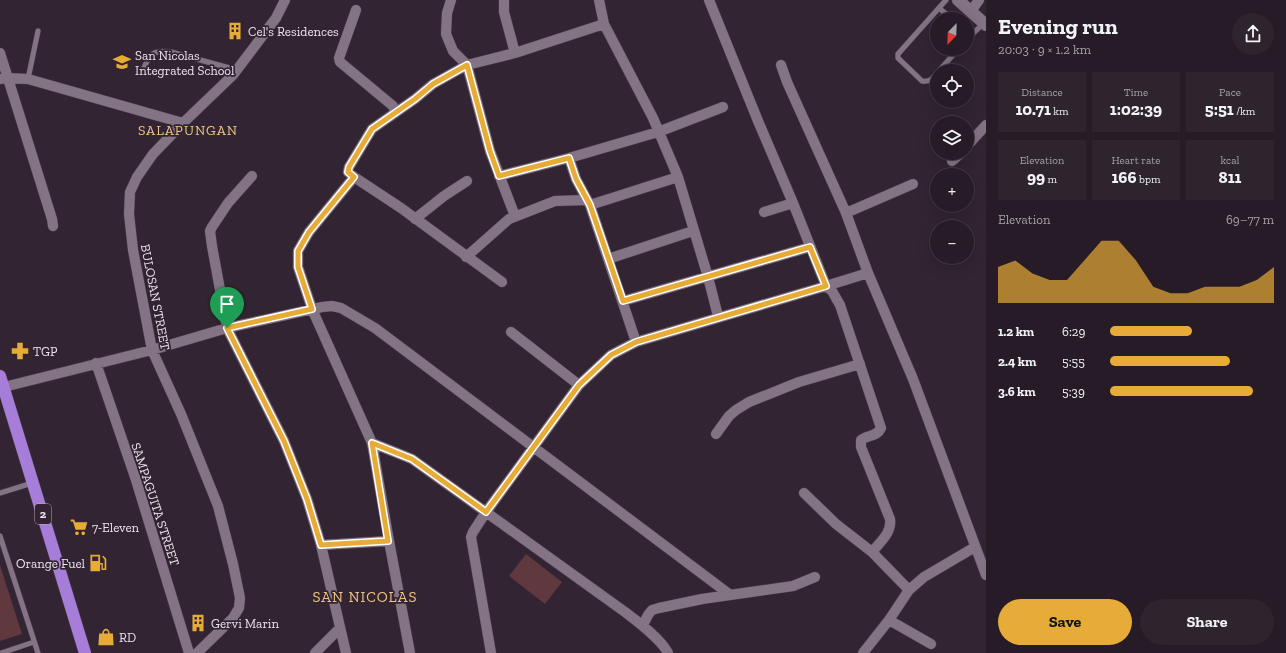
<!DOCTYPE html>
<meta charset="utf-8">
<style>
:root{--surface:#261b26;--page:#2e242e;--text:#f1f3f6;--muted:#a4a1a7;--line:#423943;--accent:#e7ac37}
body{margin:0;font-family:"Zilla Slab",serif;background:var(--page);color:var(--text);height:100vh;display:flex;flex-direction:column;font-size:15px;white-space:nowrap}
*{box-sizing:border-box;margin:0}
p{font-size:13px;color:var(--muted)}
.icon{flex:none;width:22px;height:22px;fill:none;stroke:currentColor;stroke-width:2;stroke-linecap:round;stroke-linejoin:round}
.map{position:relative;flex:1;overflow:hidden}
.panel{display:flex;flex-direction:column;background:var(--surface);width:300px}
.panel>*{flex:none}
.needle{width:26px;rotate:203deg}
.controls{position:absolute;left:930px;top:12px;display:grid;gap:8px}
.controls a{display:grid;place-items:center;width:44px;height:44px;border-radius:50%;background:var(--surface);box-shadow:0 4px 16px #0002,0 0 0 1px var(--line);font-size:20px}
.pin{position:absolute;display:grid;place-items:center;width:34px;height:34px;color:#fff;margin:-41px -17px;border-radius:50% 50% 50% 0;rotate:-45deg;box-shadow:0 0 4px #0007}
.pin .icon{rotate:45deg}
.round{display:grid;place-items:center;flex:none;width:42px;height:42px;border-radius:21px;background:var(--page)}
.summary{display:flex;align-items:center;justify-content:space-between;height:68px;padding:0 12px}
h1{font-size:22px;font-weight:700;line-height:30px}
.stats{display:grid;grid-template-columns:repeat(3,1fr);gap:6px;height:68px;padding:4px 12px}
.stats div{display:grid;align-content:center;border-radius:0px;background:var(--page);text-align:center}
.stats b{font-size:17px;font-weight:700}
.stats small{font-size:11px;font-weight:400}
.stats p{font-size:11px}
.chart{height:112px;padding:8px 12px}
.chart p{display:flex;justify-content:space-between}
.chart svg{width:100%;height:72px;margin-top:4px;fill:var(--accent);opacity:.7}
.action{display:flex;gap:8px;margin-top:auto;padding:8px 12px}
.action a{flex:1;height:46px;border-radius:24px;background:var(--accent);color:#111;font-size:16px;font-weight:700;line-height:46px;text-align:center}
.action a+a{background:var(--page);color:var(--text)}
ul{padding:0 12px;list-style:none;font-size:13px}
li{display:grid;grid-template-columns:64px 48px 1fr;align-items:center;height:30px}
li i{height:10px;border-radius:5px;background:var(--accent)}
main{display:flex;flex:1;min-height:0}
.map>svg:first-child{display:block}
.green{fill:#5f393e}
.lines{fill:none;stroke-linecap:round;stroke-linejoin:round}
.service-casing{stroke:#4c404d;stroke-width:6}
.minor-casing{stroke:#4c404d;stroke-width:11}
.tertiary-casing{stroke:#4c404d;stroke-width:13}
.trunk-casing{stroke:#4c404d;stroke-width:13}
.service{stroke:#837384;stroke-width:5}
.minor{stroke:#837384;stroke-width:10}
.tertiary{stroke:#837384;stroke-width:12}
.trunk{stroke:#a67eda;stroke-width:12}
.route-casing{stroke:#fff;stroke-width:8}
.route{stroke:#e7ac37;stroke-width:5}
.labels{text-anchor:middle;stroke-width:3.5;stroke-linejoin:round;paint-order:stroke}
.shield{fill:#322432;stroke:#b5aab5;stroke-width:1}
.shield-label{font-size:12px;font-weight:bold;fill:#ede3ed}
.poi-label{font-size:13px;fill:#ede3ed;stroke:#322432;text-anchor:start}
.street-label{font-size:13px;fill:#ede3ed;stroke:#322432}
.neighbourhood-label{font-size:14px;letter-spacing:1px;fill:#eec57f;stroke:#322432}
.quarter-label{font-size:15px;letter-spacing:1px;fill:#eec57f;stroke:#322432}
</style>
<main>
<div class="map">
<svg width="986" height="653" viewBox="0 0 986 653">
<rect width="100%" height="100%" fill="#322432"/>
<!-- green -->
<path class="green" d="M526 554 562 582 545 604 509 576Z
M0 565 22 634 0 641Z"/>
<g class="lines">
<!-- service casing -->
<g class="service-casing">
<path id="service" d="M939 8 952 19
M967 39 984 23
M143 70C150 53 153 50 171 52L237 70
M939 71 958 49
M937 73C932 79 930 82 922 81L898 58V54L946 0
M28 79 38 31
M0 493 32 483
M0 536 38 653
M1 653 34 642"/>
</g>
<!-- minor casing -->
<g class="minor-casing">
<path id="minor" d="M451 0 447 13 446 34 453 51 467 65 490 151 515 216
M599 0 604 24 653 118 678 177 708 277 718 316
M709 0 758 121 793 203
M504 1V12L515 53
M356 10 339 58 340 62 393 106 395 112
M971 11 979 0
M0 53 52 219 53 226
M781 65 787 82 846 213 868 273 913 379 986 575
M0 79 7 78 28 79 183 123
M967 146 986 125
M952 161 961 153
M252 176 228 203 212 227 210 231 212 246 227 328 284 441 307 499 321 545 346 653
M499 176 569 158
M354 177 348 172 349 167 372 129 415 99 433 84 467 65 515 53 604 24
M590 205 678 177
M846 213 913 184
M415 219 444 196 467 181
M466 257 509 219 555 201 586 200
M608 259 693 231
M868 273 826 286 832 291 840 305 881 428C877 437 867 435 861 440V447L890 519C892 533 880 542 872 552
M623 301 810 247
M511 332 579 385
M636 342 590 205 576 179 569 158 658 132 723 107
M96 363 136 480 189 653
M4 387 152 350 227 328 322 307 332 306 341 308 375 328 729 594
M716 434 729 416 736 410 749 402 799 382 860 364
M372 443 412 459 625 612C638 622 661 639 668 653
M804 493 836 524 872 552 909 590
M321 545 389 541
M889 620 931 644
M643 625 648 615 652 610 659 608 702 599 793 586 815 577
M197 653 233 618 239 608 240 598 233 564 218 506 181 414 152 350 133 250 129 214 130 192 137 177 153 154 183 123 233 75 276 18 285 0
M315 653 340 628
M410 653 389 541 372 443 312 309 298 267V251L309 232 354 177 401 208 502 282
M491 653 471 537 473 532 486 512 579 385 611 355 636 342 826 286 793 203 764 212
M863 653 889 620 909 590 924 577 975 547"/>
</g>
<!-- tertiary casing -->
<g class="tertiary-casing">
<path id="tertiary" d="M958 0 986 25"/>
</g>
<!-- trunk casing -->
<g class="trunk-casing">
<path id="trunk" d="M0 376 85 653"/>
</g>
<!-- service -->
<use href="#service" class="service"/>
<!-- minor -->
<use href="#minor" class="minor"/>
<!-- tertiary -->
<use href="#tertiary" class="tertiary"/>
<!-- trunk -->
<use href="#trunk" class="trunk"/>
</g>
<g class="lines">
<!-- route casing -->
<g class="route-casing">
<path id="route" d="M467 65 490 151 499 176 569 158 576 179 590 205 623 301 810 247 826 286 636 342 611 355 579 385 486 512 412 459 372 443 388 541 321 545 307 499 284 441 227 328 312 309 298 267V251L309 232 354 177 348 172 349 167 372 129 415 99 433 84Z"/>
</g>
<!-- route -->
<use href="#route" class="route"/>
</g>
<!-- icons -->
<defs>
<g id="building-bare" transform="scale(1.38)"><path d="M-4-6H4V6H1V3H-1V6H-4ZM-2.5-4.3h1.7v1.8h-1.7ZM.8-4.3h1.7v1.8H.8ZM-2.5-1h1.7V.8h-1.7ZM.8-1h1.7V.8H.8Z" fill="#e7ac37" stroke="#322432" stroke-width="2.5" paint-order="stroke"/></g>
<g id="school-bare" transform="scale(1.38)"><path d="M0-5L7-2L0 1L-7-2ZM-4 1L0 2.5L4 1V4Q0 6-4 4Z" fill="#e7ac37" stroke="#322432" stroke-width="2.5" paint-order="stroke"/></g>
<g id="pharmacy-bare" transform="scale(1.38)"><path d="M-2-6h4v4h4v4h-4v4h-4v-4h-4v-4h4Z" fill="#e7ac37" stroke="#322432" stroke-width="2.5" paint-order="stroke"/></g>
<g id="supermarket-bare" transform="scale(1.38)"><path d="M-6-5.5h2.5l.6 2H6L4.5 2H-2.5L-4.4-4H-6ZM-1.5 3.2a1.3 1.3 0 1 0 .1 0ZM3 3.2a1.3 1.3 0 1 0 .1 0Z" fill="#e7ac37" stroke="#322432" stroke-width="2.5" paint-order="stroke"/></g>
<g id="fuel-bare" transform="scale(1.38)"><path d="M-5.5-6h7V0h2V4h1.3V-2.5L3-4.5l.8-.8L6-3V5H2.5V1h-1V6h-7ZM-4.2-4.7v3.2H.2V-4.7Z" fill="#e7ac37" stroke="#322432" stroke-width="2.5" paint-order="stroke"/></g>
<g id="shop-bare" transform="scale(1.38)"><path d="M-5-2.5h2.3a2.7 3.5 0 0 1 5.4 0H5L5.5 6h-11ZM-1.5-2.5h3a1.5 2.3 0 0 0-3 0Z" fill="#e7ac37" stroke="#322432" stroke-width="2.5" paint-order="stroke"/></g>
</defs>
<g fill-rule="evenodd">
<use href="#building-bare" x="235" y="31"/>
<use href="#school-bare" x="122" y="62"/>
<use href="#pharmacy-bare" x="20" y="351"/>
<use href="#supermarket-bare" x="79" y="527"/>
<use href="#fuel-bare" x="98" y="563"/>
<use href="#building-bare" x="198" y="623"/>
<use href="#shop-bare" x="106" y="637"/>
</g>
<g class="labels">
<!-- shield labels -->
<rect class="shield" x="35" y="504" width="16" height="20" rx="3"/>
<g class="shield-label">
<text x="43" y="518">2</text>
</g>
<!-- poi labels -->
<g class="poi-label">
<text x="248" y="36">Cel's Residences</text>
<text x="135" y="60">San Nicolas<tspan x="135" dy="15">Integrated School</tspan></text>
<text x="33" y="356">TGP</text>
<text x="92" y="532">7-Eleven</text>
<text x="85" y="568" text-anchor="end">Orange Fuel</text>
<text x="211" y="628">Gervi Marin</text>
<text x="119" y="642">RD</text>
</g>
<!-- street labels -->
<g class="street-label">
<text transform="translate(156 297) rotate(79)" y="5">BULOSAN STREET</text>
<text transform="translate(156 504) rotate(72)" y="5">SAMPAGUITA STREET</text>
</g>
<!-- neighbourhood labels -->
<g class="neighbourhood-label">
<text x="188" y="135">SALAPUNGAN</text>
</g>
<!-- quarter labels -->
<g class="quarter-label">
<text x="365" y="602">SAN NICOLAS</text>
</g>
</g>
</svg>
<div class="controls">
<a><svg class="needle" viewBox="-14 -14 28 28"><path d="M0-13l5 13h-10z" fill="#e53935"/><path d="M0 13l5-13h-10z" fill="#a4a1a7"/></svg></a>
<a><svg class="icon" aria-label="locate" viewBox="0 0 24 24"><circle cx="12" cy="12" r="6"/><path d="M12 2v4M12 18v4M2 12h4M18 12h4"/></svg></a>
<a><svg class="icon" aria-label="layers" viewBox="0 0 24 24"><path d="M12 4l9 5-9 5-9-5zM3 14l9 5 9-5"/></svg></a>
<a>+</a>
<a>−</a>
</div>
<div class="pin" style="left:227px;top:328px;background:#1e9e55"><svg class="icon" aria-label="arrive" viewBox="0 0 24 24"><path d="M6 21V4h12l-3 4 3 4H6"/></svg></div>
</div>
<section class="panel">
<div class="summary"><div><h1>Evening run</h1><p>20:03 · 9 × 1.2 km</p></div><a class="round"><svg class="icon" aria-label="share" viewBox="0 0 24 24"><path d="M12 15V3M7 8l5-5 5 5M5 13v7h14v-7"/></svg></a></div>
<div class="stats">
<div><p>Distance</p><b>10.71<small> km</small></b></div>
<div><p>Time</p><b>1:02:39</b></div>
<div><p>Pace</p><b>5:51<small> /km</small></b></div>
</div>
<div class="stats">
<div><p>Elevation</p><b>99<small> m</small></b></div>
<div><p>Heart rate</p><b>166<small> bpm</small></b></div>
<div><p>kcal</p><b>811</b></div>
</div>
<div class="chart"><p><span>Elevation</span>69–77 m</p>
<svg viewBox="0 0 160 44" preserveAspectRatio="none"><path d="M0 44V22L10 18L20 26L30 30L40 30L50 18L60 6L70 6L80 18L90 34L100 38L110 38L120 34L130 34L140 34L150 30L160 22V44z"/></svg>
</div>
<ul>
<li><b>1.2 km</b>6:29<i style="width:50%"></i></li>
<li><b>2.4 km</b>5:55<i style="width:73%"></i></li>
<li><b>3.6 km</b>5:39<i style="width:87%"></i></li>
</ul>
<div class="action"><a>Save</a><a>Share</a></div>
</section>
</main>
